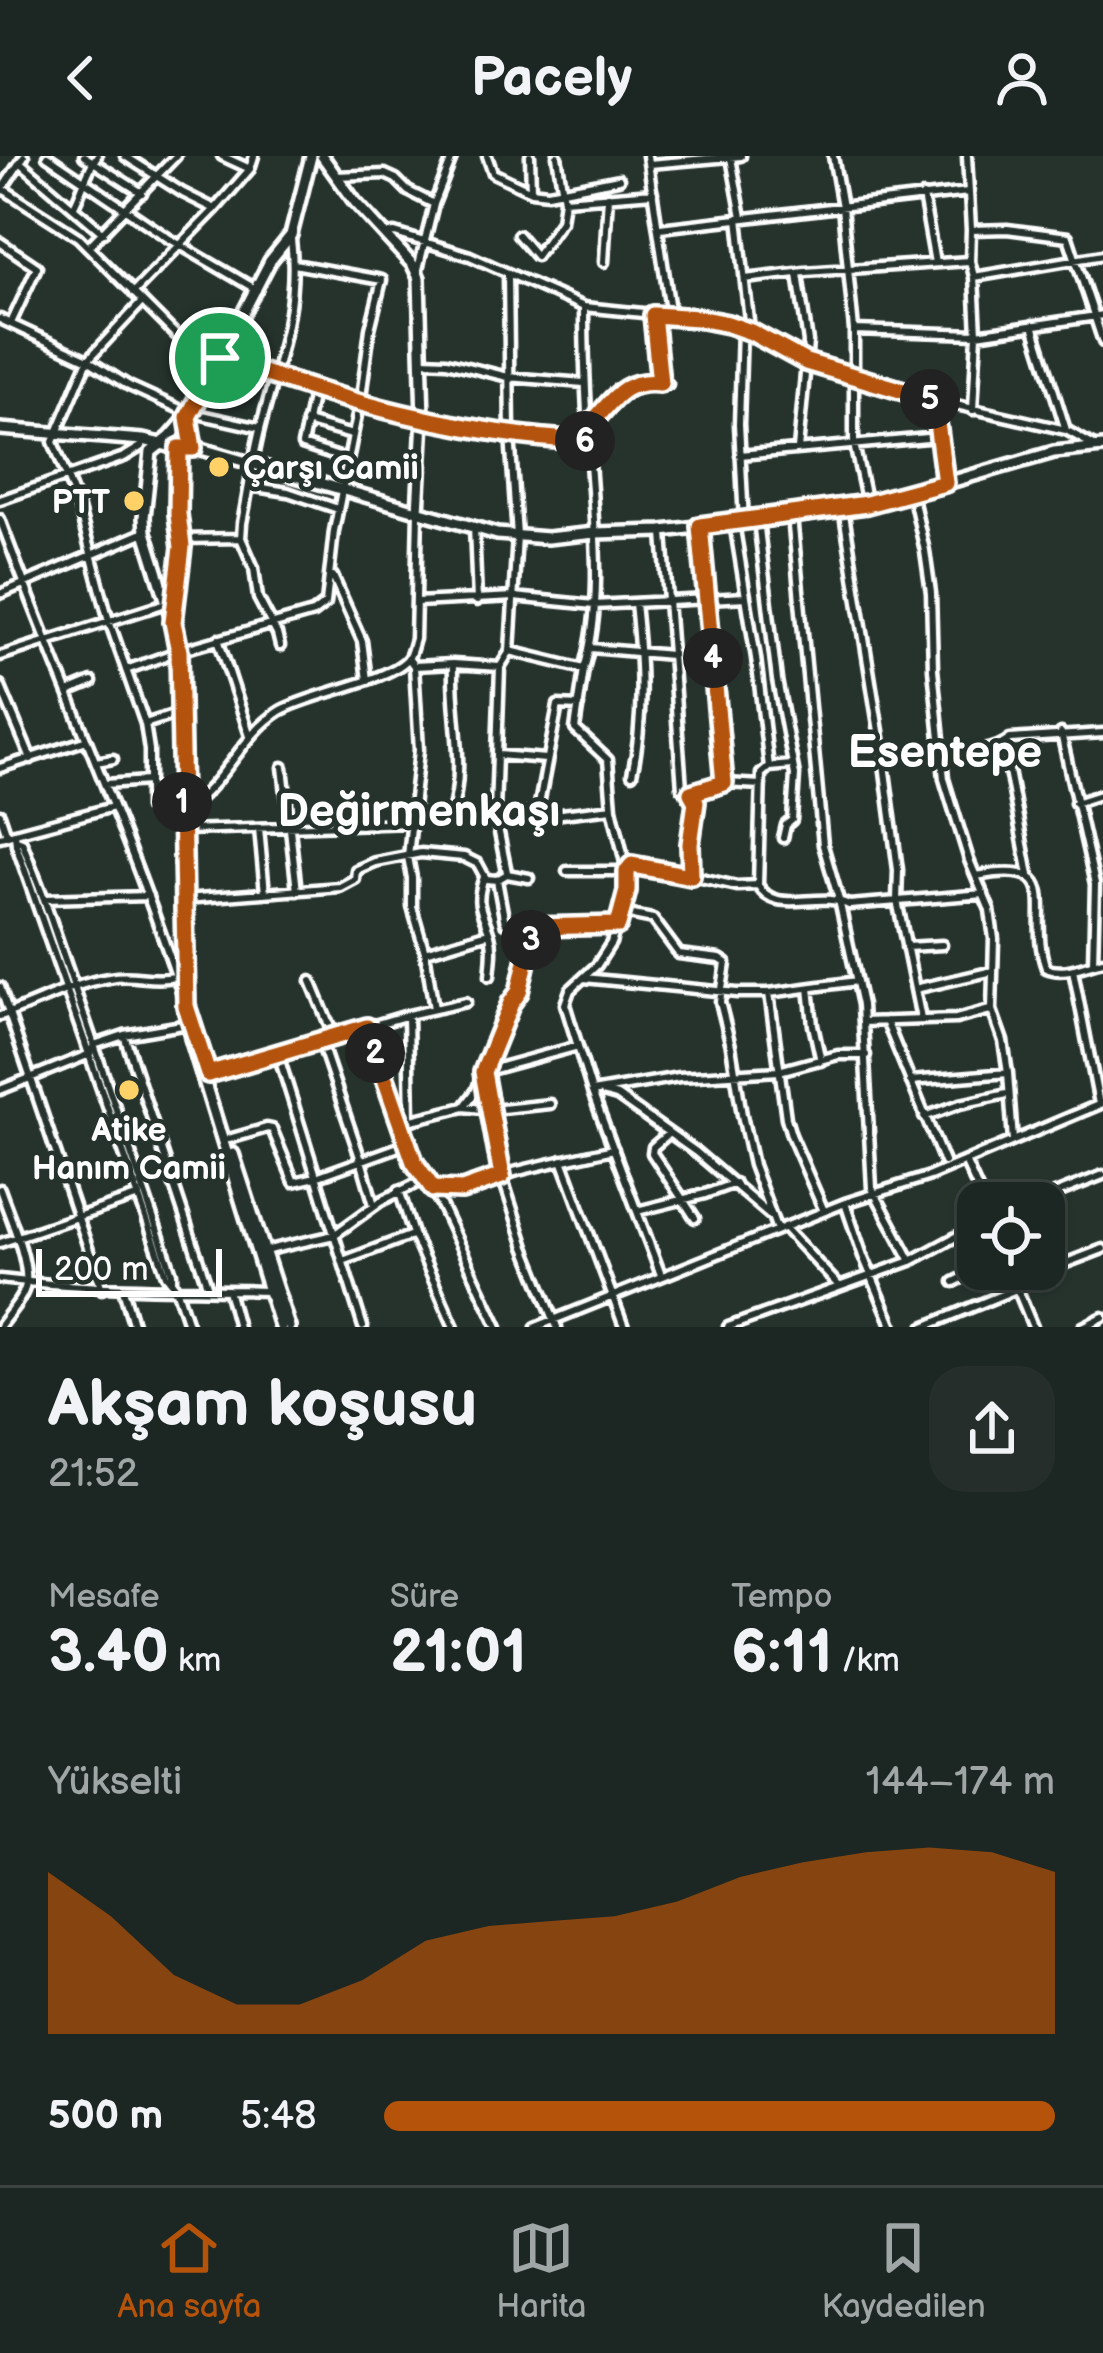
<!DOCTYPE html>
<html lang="tr">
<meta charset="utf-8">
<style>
:root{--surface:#1c2622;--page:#252e2a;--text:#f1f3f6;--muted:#a0a5a5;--line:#3a4340;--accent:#b45309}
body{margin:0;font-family:"Balsamiq Sans",sans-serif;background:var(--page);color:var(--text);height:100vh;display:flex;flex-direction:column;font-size:45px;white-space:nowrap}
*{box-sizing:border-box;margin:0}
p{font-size:39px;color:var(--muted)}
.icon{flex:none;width:66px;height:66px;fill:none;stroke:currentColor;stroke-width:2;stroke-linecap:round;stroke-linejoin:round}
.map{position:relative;height:1171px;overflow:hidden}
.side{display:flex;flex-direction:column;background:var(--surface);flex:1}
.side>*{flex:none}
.buttons{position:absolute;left:957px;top:1026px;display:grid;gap:24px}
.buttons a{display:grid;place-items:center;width:108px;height:108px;border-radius:24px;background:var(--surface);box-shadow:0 3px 9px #0004,0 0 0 3px var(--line);font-size:60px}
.scale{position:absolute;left:36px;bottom:30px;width:186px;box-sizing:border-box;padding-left:12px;border:6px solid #fff;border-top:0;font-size:33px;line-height:42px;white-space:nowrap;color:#fff;-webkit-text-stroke:9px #26332d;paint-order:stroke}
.pin{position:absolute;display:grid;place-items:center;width:102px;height:102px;color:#fff;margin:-51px;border:6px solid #fff;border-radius:50%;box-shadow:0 3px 12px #0007}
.km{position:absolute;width:60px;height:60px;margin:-30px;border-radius:50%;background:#222;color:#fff;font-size:33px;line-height:60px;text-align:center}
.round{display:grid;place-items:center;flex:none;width:126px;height:126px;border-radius:36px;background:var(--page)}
.summary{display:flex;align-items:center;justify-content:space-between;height:204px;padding:0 48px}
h1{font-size:66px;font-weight:600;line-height:90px}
.figures{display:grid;grid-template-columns:repeat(3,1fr);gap:18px;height:204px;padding:12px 48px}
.figures div{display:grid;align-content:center}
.figures b{font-size:60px;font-weight:600}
.figures small{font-size:33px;font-weight:400}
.figures p{font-size:33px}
.chart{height:336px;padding:24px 48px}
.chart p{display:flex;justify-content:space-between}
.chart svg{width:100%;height:216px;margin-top:12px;fill:var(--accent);opacity:.7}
ul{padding:0 48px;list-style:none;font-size:39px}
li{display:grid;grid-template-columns:192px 144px 1fr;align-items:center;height:90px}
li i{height:30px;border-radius:15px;background:var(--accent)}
header{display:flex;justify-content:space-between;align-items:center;height:156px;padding:0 48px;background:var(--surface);font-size:54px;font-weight:600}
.tab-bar{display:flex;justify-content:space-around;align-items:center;height:168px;border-top:3px solid var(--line);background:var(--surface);font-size:33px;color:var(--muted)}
.tab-bar a{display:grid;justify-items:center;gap:6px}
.tab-bar .on{color:var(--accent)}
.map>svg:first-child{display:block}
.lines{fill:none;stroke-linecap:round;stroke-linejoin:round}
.street-casing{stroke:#fff;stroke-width:15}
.secondary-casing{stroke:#fff;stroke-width:18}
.street{stroke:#26332d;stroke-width:6}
.secondary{stroke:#26332d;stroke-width:9}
.route-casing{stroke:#fff;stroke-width:24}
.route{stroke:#b45309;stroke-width:15}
.poi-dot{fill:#ffd166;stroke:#26332d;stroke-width:4.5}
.labels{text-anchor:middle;stroke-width:9;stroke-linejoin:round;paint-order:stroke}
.poi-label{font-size:33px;font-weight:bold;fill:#fff;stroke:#26332d;text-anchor:start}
.district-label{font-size:45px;font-weight:bold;fill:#fff;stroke:#26332d}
</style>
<header><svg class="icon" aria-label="back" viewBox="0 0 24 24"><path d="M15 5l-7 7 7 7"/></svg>Pacely<svg class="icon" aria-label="person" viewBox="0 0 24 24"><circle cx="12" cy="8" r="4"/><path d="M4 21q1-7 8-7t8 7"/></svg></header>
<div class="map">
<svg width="1103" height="1171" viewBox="0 0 1103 1171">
<rect width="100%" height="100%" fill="#26332d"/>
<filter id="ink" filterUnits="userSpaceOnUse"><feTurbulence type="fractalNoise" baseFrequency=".00833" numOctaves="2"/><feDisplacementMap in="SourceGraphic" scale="24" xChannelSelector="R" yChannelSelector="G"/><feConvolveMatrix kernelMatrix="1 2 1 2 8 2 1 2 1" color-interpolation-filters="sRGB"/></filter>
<g filter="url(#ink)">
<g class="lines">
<!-- street casing -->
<g class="street-casing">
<path id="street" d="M47 0 168 82 257 134
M84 0 142 37
M125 0 183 37 215 53
M222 0 250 13
M487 0 493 17 531 35 548 37 619 23
M530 0 531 35
M647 0 671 161
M833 0 842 51 854 174V288L867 348
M967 0 971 74 970 105 974 121 977 178 973 254
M731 2 742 61 738 62 750 174
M20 6 103 77
M649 8 741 0
M336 20 385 18 396 23 408 35 434 48
M0 31 78 81 176 179 216 209
M2 33 24 0
M923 40 935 107
M564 44 653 37
M74 50C83 33 86 16 97 0
M660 72 968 36
M971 74 1007 73 1068 81 1103 186
M385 78 395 77 470 100 584 151 712 164 751 176 806 206 934 244 1066 274 1096 291
M518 79 536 100 561 65 564 44 557 0
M0 86 37 111 11 167
M88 91 176 0
M604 106 608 40
M417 117 434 48 453 0
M798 118 808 186 798 293
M974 121 1103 99
M745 123 805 116 969 105
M133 137 215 53 250 13 254 0
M142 146 88 204 53 286 78 349 109 465 145 568 149 594V652
M653 159 660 227
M0 163 88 204 129 230 184 255 260 272
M1033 169 1066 274
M742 173 739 268 744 366
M854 174 977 178 1103 159
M220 202C339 244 462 280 588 285
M423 205 447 206 508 221 584 227
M314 232 302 289 348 304
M934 244 945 327
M306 266 352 279
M589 270C619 239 620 222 668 228
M740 299 938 281
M249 330 288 336 338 353
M912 337 925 395 931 437 933 513 944 623 969 704 990 754 994 783 992 854 1003 885 1008 917 1013 985
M0 344 124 301 142 290
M843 352 883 600 898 714 897 744 921 863
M792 360 823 689 839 744 862 849 872 1032 911 1105
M0 363C59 524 130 679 183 841
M758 364 777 524 795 619 792 664 786 669 783 682
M734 367 756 502 769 611
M474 370 477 445
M701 371 725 627
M663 377 682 632 696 636 725 627 761 629
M181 383 241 382
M333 420 362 485 367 524
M0 438 145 376
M417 446 514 441 594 449 746 441
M218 483 250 580
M280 490 277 478 258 442 254 412 241 382 242 367C249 333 253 299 262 266 278 205 299 147 291 83
M591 492 671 499
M510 495 584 513C605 443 593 363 589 290 586 244 584 197 584 151
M0 500 166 447
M408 502 414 510 419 594 408 701 412 722V751L425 796 434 853
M414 510 453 508 500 511 510 495 517 380 510 278 508 118
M500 511 495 657 507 716
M584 513 575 573 608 604 612 652 627 715V735L611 787 597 809 570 834 565 848 592 936 661 1119
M126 514 179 495 313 457 326 447 334 375 362 234 370 173 382 124 294 108
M0 529 31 603
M68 536 92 526
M145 568 179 557
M1061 577 1095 728 1093 807
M1004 589 1029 719
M941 596C964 595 992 598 1010 583L1103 577
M498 599 546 603
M96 606 113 603
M283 611 297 735
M0 612 87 584
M632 618C645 562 641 503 635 447
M105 628 148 625
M691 636 696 646 690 688 691 720
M1075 647 1103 638
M183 655C224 630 240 580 280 555 308 538 394 524 409 501 412 495 413 489 415 483L418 356
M0 658 7 679
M414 658 518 657 545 660 612 652
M451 658C467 610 451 558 453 508
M537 659 558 549 579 550
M259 672 265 737
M184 674 412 667
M15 677 16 689 166 1119 176 1132 189 1171
M0 681 113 651
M17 684 22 686 44 743 172 1117V1124
M567 715H627L632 709H643L737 730 758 729C776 761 818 733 849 749L984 738
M976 720C1072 702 1025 755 1046 812 1064 820 1084 809 1103 805
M484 721C474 750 482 753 490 779 494 792 491 807 490 820
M497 724 505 767 546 772 595 767 618 769
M758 729 761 618 769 611 792 609
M44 743 148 740
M185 743 340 731 355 723 356 714 375 706 421 697 464 701 478 708 486 723 497 724 507 718 529 722
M623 757 653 763 679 798 720 803 726 807 720 846 731 890 742 959 753 1009 777 1074
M534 771 519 836 511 847 483 916 502 1020 525 1091 557 1171
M906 791 942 789
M425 796 489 777
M1073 814 1099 948
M584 822 737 837H769L857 825
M311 825 334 881
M0 831 102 1133
M809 832 813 869 821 905
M915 833 993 815
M769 837 786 962 791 979 824 1055
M408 859 410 963
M0 860C36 848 71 828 109 822 134 817 149 826 175 821
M886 865 944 1006
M863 866 956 863 990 854
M366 871 414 1006 440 1047 498 1171
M124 879 208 1132
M321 886 361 1004 374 1049
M278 898 363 1171
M202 920 408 859 466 846
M910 925 1008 917
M0 934 90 898 94 889 124 879 188 868
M592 936 679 921 779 915 838 899H866
M603 936 617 940 696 996 770 1059
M464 951 476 935 483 916 578 890
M924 961 960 948 1007 938
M400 967 464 951 492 954 550 948
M669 977 653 991 652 997 695 1062
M229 983 267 972 272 973 294 1026 316 1021 407 988
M562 1004 624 1171
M965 1005 984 1047
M0 1033C8 1057 29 1102 26 1128 24 1142 8 1158 0 1170
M433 1033C464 1038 489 1023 518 1015 550 1007 582 1000 614 993
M399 1034 413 1078 454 1171
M845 1047 863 1100 893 1171
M1032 1047 1103 1019
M637 1055 705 1038 735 1027
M784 1071 839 1130
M0 1087 139 1040
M264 1095 334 1079 381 1045 425 1023
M343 1105 412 1079
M1009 1113 1033 1171
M0 1123C90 1134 179 1132 270 1135
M954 1126 980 1113
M1014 1127 1103 1093
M123 1133 134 1171
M228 1134 238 1171
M536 1171 845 1047 930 1020 1103 947
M728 1171 911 1105 978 1069
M924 1171 1016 1133
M1083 1171 1103 1161"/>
</g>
<!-- secondary casing -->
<g class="secondary-casing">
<path id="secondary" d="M322 0 355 46 413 109 419 122 423 263 418 356
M188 261 193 292
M0 273 143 284 179 292H198L497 378 547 382 595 377 662 375 792 360 867 348 912 337 1054 296 1103 291
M174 460 182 391 178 358 179 292
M233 998 289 1171
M280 1171 191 882 186 850 179 495 173 466 145 376 144 361 151 296 170 281 192 256 270 105 291 79 311 0"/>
</g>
<!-- street -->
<use href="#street" class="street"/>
<!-- secondary -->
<use href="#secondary" class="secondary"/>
</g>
</g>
<g class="lines" filter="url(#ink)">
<!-- route casing -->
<g class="route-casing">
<path id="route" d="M653 159 698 162 728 168 751 176 806 206 934 244 945 327 867 348 700 370 724 627 691 637 696 646 690 688 691 720 632 709 627 715V735L618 769 534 771 519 836 511 847 483 916 502 1020 462 1034 433 1033 414 1006 367 871 208 918 186 850 179 495 173 466 182 391 178 358 179 292H193L188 261 220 202C339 244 462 280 588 285L589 270C613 245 621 223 660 227Z"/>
</g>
<!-- route -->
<use href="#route" class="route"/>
</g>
<!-- markers -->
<g class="poi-dot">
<circle cx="219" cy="311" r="12"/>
<circle cx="134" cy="345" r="12"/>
<circle cx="129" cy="934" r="12"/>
</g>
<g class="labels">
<!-- poi labels -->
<g class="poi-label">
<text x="243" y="323">Çarşı Camii</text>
<text x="110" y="357" text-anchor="end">PTT</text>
<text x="129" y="985" text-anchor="middle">Atike<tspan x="129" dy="38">Hanım Camii</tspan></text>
</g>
<!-- district labels -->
<g class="district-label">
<text x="945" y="611">Esentepe</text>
<text x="419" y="670">Değirmenkaşı</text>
</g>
</g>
</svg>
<div class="buttons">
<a><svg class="icon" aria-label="locate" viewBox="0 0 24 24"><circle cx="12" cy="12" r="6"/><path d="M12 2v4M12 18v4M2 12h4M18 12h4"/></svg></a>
</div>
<div class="scale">200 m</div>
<div class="pin" style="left:220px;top:202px;background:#1e9e55"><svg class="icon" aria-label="arrive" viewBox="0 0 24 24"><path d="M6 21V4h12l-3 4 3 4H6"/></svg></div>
<b class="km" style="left:182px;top:646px">1</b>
<b class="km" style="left:375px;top:897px">2</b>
<b class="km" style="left:531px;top:784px">3</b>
<b class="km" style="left:713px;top:502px">4</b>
<b class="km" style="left:930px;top:243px">5</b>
<b class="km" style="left:585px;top:285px">6</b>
</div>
<section class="side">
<div class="summary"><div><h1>Akşam koşusu</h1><p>21:52</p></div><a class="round"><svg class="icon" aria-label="share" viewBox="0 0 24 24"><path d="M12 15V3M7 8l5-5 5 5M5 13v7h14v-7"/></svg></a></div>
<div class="figures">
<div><p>Mesafe</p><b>3.40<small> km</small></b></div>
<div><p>Süre</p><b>21:01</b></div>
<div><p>Tempo</p><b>6:11<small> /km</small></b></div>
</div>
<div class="chart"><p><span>Yükselti</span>144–174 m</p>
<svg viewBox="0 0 160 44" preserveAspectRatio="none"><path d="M0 44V11L10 20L20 32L30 38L40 38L50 33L60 25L70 22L80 21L90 20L100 17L110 12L120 9L130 7L140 6L150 7L160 11V44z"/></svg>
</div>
<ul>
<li><b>500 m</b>5:48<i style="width:100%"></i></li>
</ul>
</section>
<nav class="tab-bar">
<a class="on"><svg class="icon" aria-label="home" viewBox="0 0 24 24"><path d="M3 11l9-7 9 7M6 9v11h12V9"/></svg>Ana sayfa</a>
<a><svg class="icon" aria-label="map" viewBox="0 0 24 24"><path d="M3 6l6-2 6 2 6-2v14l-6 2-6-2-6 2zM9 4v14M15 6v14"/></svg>Harita</a>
<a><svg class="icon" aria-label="saved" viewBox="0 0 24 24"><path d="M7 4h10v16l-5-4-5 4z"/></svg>Kaydedilen</a>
</nav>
